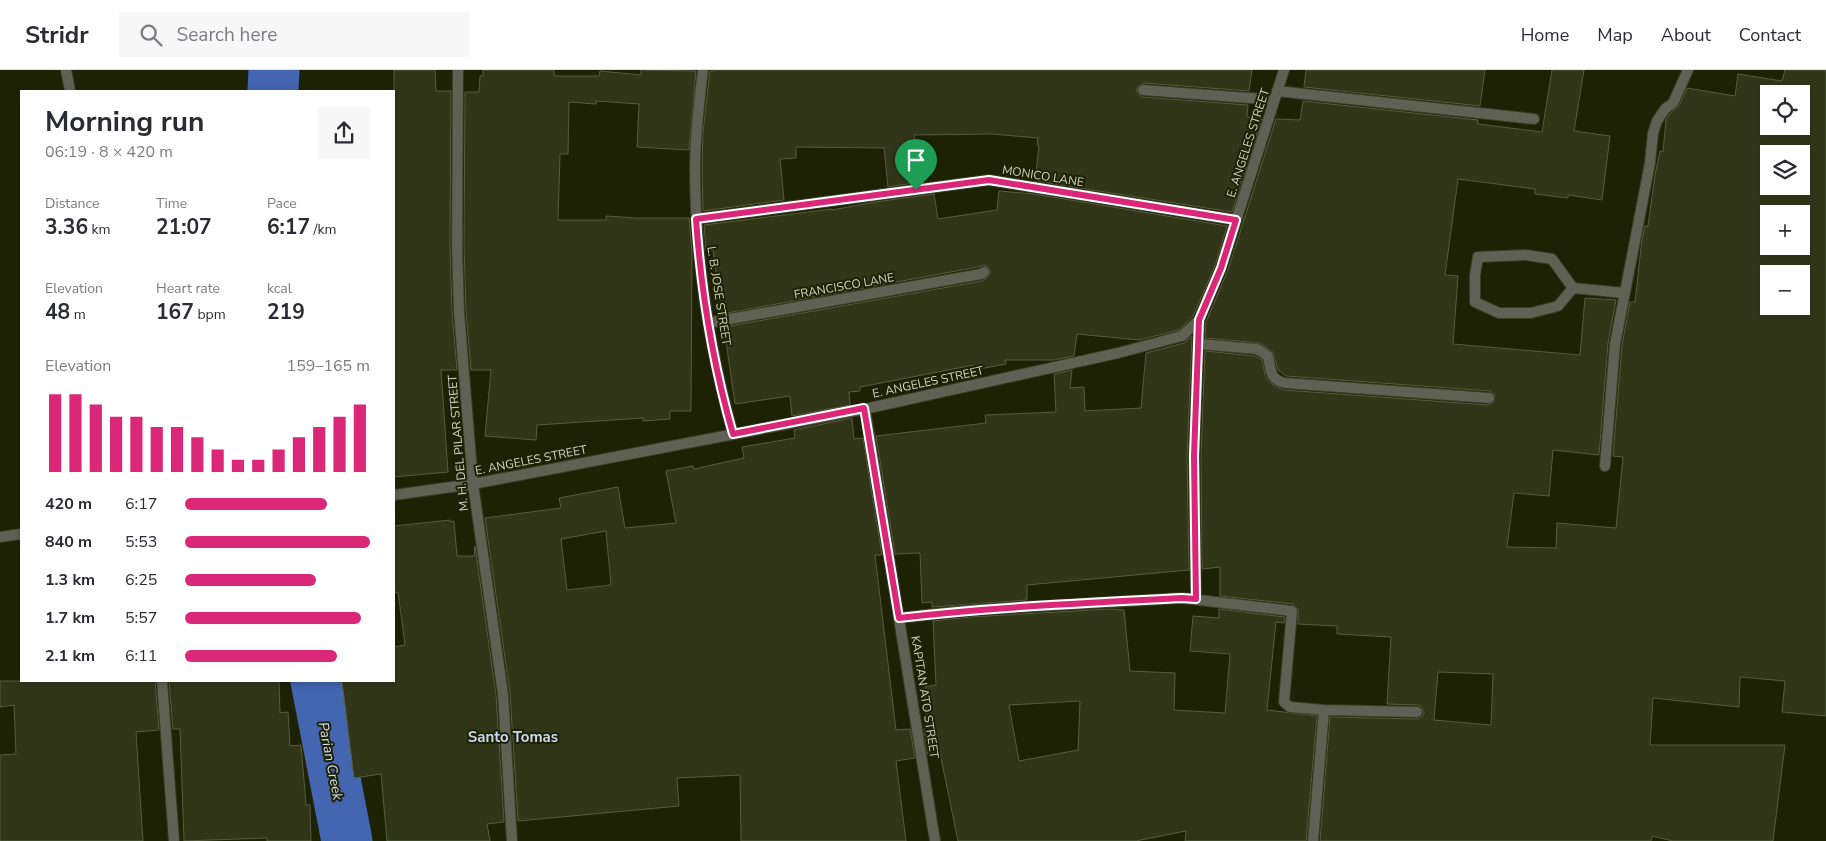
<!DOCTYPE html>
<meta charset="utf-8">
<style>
:root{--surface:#fff;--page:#f7f7f7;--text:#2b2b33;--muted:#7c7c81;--line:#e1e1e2;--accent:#db2777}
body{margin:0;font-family:"Nunito Sans",sans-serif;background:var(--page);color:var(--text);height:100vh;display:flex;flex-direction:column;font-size:19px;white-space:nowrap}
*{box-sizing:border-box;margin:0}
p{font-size:16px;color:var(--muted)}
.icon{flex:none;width:28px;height:28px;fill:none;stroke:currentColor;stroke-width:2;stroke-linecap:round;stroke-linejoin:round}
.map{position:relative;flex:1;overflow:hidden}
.details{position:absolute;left:20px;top:20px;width:375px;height:592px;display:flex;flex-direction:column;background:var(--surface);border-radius:0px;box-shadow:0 2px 8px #0003}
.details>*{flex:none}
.controls{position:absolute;left:1760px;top:15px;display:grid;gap:10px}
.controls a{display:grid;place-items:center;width:50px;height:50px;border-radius:0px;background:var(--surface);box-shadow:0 2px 8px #0003;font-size:25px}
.pin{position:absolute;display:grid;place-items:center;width:42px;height:42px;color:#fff;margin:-51px -21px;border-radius:50% 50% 50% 0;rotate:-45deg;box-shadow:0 0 5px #0007}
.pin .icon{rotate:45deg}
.round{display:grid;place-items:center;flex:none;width:52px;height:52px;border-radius:0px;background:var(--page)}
.summary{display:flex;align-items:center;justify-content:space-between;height:85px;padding:0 25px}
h1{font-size:28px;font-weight:700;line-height:38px}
.stats{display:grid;grid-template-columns:repeat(3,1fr);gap:8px;height:85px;padding:5px 25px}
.stats div{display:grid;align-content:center}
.stats b{font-size:21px;font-weight:700}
.stats small{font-size:14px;font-weight:400}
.stats p{font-size:14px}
.chart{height:140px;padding:10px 25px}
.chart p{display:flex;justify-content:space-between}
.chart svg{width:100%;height:90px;margin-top:5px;stroke:var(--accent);stroke-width:6}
ul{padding:0 25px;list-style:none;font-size:16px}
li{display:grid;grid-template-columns:80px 60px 1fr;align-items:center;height:38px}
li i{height:12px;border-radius:6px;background:var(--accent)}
header{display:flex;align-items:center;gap:30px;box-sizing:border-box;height:70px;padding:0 25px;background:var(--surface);border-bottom:1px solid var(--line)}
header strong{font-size:24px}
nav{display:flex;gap:28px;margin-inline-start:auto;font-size:18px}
.search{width:350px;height:45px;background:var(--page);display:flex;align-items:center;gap:12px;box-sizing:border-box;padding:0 18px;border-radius:0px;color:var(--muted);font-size:19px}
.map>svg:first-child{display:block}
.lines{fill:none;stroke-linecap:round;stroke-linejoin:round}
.river{stroke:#4465b0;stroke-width:51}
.building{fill:#313619;stroke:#575d3e;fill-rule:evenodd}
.service-casing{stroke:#3a3e23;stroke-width:12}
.minor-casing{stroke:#3a3e23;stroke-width:12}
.tertiary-casing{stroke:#3a3e23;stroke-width:12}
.service{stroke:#5e6153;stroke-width:10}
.minor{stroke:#5e6153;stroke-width:10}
.tertiary{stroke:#5e6153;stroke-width:10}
.route-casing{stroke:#fff;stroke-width:10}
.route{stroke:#db2777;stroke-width:6}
.labels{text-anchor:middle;stroke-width:4;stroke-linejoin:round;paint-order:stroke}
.street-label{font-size:12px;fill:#d0d4c2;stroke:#1e2205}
.water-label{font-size:14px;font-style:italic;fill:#d4dff4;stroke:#1e2205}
.quarter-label{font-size:15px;font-weight:bold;fill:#cbd8f3;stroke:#1e2205}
</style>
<header>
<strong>Stridr</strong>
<div class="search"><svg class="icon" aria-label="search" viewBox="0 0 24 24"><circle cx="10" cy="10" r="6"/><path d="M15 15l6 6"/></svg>Search here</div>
<nav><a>Home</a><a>Map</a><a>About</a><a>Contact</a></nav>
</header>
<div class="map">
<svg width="1826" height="771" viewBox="0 0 1826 771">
<rect width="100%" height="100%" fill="#1e2205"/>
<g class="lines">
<!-- river -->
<path class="river" d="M273 21 274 0
M316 611 347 771"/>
</g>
<!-- building -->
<path class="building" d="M394 0H435L436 21H451L450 174 452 242 457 300H441L448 402 394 407Z
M483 0H554V6H599L600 1 641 5V0L696 1 689 80 637 77 639 34 596 31V34L569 32 568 84H560L558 150H606V146L636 148H689L692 182 691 341H670V349L643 351V348L537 355 536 370 485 366 491 300H471L466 242 464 174 465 22H479L480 6H483Z
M714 0H1252L1249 21 1144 13 1138 16 1136 20 1139 25 1142 27 1248 35 1247 47 1262 48 1232 142 1035 111 1039 76 1037 75 1038 68 992 64 914 65 920 112 888 117 884 78 796 77V88L780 89 784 130 703 141 702 98 703 62 710 1H714Z
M1306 0H1485L1480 36 1304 17Z
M1552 0H1584L1574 61 1610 66 1602 130 1568 125V128L1535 124V119L1458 109 1445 205 1458 206 1453 274 1580 285 1585 228 1616 230 1608 273 1599 385 1553 380 1549 426 1514 423 1507 477 1556 478 1557 453 1616 458 1623 387 1613 386 1622 275 1630 232H1635L1642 169 1645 156H1648L1655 105 1660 81 1663 82 1666 50 1670 44 1679 36 1687 18 1735 26 1738 4 1782 11 1785 0H1826V646L1782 642 1785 611 1740 607 1739 637 1653 628 1650 675H1785L1773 771H1673L1652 766 1651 771H1320L1330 647 1417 649 1423 646 1424 642 1421 636 1418 635 1387 634 1391 567 1337 564V556L1298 554V539L1293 534 1220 526V497L1202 499 1201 386 1205 281 1255 286 1262 290 1265 305 1268 311 1276 317 1284 320 1488 335 1494 332 1495 325 1490 321 1286 306 1278 300 1273 282 1260 273 1205 268 1206 252 1228 200 1276 49 1300 50 1303 31 1478 50V54L1542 62ZM1769 24H1801V56H1769ZM1769 84H1801V116H1769ZM1769 144H1801V176H1769ZM1769 204H1801V236H1769ZM1438 602 1493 604 1491 655 1434 650Z
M999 121 1034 124 1227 156 1215 196 1193 246 1179 260 1139 270 1077 264 1074 286 1054 290H1005L1006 294 974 300V295L860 317V321L849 322 850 335 792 346 790 326 735 334 724 257 982 211 988 207 991 201 987 196 983 195 978 197 722 244 713 180H706L704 155 832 139V140L875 132 934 124 938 149 997 140Z
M1192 266 1187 386 1189 500 1027 515V530L932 537V532L922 533 920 483 895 484 876 366 986 353 985 345 1056 342 1054 304 1072 300 1070 318 1084 317 1085 341 1141 338 1146 283 1184 273Z
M852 348 854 369 863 368 882 485H875L896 660 910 659 915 688 896 691 906 771H741L740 705 677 708 679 736 518 751 510 623 485 448 561 438 559 428 618 417 625 458 676 453 666 401 693 396 694 399 744 388 742 377 795 368 794 360ZM606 461 611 515 567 520 561 469Z
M450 450V452L454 451 457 486H474L475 476 496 625 504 752 487 754 490 771H387L381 704 354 708 342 611H394V577L405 575 398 522 394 523V456Z
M1110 539 1124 540 1130 601 1175 603 1174 640 1225 643 1230 584 1190 581 1193 546 1219 548V539L1285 547 1284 553 1276 552 1267 640 1317 646 1306 771H1185L1186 761 1136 771H958L940 683 928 685 924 658H927L925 617 936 615 933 551 971 547ZM1080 631 1078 680 1019 691 1009 635Z
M0 611H155L159 660 136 662 143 771H0V685L16 684 14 635 0 637Z
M169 611H279L280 643 288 642 290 676 301 675 306 735H310L311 771H267V768L184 771 180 659H173Z"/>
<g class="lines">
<!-- service casing -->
<g class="service-casing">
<path id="service" d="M703 0C699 33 695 65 695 98 695 188 709 277 733 364
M1143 20 1274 30
M1277 21 1534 49
M696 149 989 110 1236 150
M1573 218 1558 236 1531 243H1499L1475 232V205L1478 187 1526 185 1552 189 1573 218 1624 223
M708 253 981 204 984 202
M1199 274 1257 279 1268 286C1271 300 1269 309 1285 313L1489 328
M1196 529 1194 386 1199 250
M899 548 970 540 1182 528 1292 541 1284 632 1290 637 1324 640 1313 771
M1324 640 1417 642"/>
</g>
<!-- minor casing -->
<g class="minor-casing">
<path id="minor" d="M865 339 935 771
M1605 396 1615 274 1650 93 1653 63 1657 51 1665 39 1673 33 1688 0"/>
</g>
<!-- tertiary casing -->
<g class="tertiary-casing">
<path id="tertiary" d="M66 0 70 21
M458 0 457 174 459 242 473 414 503 624 512 771
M394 425 473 414 865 339 1118 283 1182 266 1199 250 1221 198 1284 0
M0 467 21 464
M162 611 174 771"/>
</g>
<!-- service -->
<use href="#service" class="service"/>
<!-- minor -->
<use href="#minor" class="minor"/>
<!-- tertiary -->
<use href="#tertiary" class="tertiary"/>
</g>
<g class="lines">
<!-- route casing -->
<g class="route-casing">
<path id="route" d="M989 110 1236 150 1221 198 1199 250 1194 386 1196 529 1182 528C1087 533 993 537 899 548L864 338 733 364C713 294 701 221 696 149Z"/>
</g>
<!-- route -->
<use href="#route" class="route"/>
</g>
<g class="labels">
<!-- street labels -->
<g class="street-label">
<text transform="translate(1248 73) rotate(-72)" y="4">E. ANGELES STREET</text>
<text transform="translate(1043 106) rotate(9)" y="4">MONICO LANE</text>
<text transform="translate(844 216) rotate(-10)" y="4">FRANCISCO LANE</text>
<text transform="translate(719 226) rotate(81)" y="4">L. B. JOSE STREET</text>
<text transform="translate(928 312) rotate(-12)" y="4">E. ANGELES STREET</text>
<text transform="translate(458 373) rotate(-95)" y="4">M. H. DEL PILAR STREET</text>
<text transform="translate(531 390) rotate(-11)" y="4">E. ANGELES STREET</text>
<text transform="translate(925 627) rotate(81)" y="4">KAPITAN ATO STREET</text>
</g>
<!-- water labels -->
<g class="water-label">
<text transform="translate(331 691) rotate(79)" y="5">Parian Creek</text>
</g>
<!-- quarter labels -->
<g class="quarter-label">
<text x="513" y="672">Santo Tomas</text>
</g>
</g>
</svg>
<div class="controls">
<a><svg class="icon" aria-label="locate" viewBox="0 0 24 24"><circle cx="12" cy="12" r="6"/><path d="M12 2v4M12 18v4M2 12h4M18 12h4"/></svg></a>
<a><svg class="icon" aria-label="layers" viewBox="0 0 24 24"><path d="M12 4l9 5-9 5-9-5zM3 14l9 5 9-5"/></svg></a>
<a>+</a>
<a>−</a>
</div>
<div class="pin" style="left:916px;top:120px;background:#1e9e55"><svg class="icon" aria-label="arrive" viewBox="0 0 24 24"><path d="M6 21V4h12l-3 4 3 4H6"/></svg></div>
<section class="details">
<div class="summary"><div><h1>Morning run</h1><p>06:19 · 8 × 420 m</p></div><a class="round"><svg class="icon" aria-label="share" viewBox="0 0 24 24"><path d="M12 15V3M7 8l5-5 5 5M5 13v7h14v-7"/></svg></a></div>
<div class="stats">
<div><p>Distance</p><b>3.36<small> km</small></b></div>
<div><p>Time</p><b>21:07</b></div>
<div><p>Pace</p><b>6:17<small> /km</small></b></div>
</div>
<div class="stats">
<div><p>Elevation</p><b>48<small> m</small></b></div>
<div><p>Heart rate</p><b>167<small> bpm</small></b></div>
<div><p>kcal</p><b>219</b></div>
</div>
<div class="chart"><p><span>Elevation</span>159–165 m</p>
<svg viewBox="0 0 160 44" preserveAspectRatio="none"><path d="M5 44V6M15 44V6M25 44V11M35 44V17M45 44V17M55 44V22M65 44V22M75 44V27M85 44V33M95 44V38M105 44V38M115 44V33M125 44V27M135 44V22M145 44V17M155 44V11"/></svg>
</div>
<ul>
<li><b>420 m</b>6:17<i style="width:77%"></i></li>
<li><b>840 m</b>5:53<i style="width:100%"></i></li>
<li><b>1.3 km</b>6:25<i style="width:71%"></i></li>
<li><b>1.7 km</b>5:57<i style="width:95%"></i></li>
<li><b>2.1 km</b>6:11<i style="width:82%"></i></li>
</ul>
</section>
</div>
